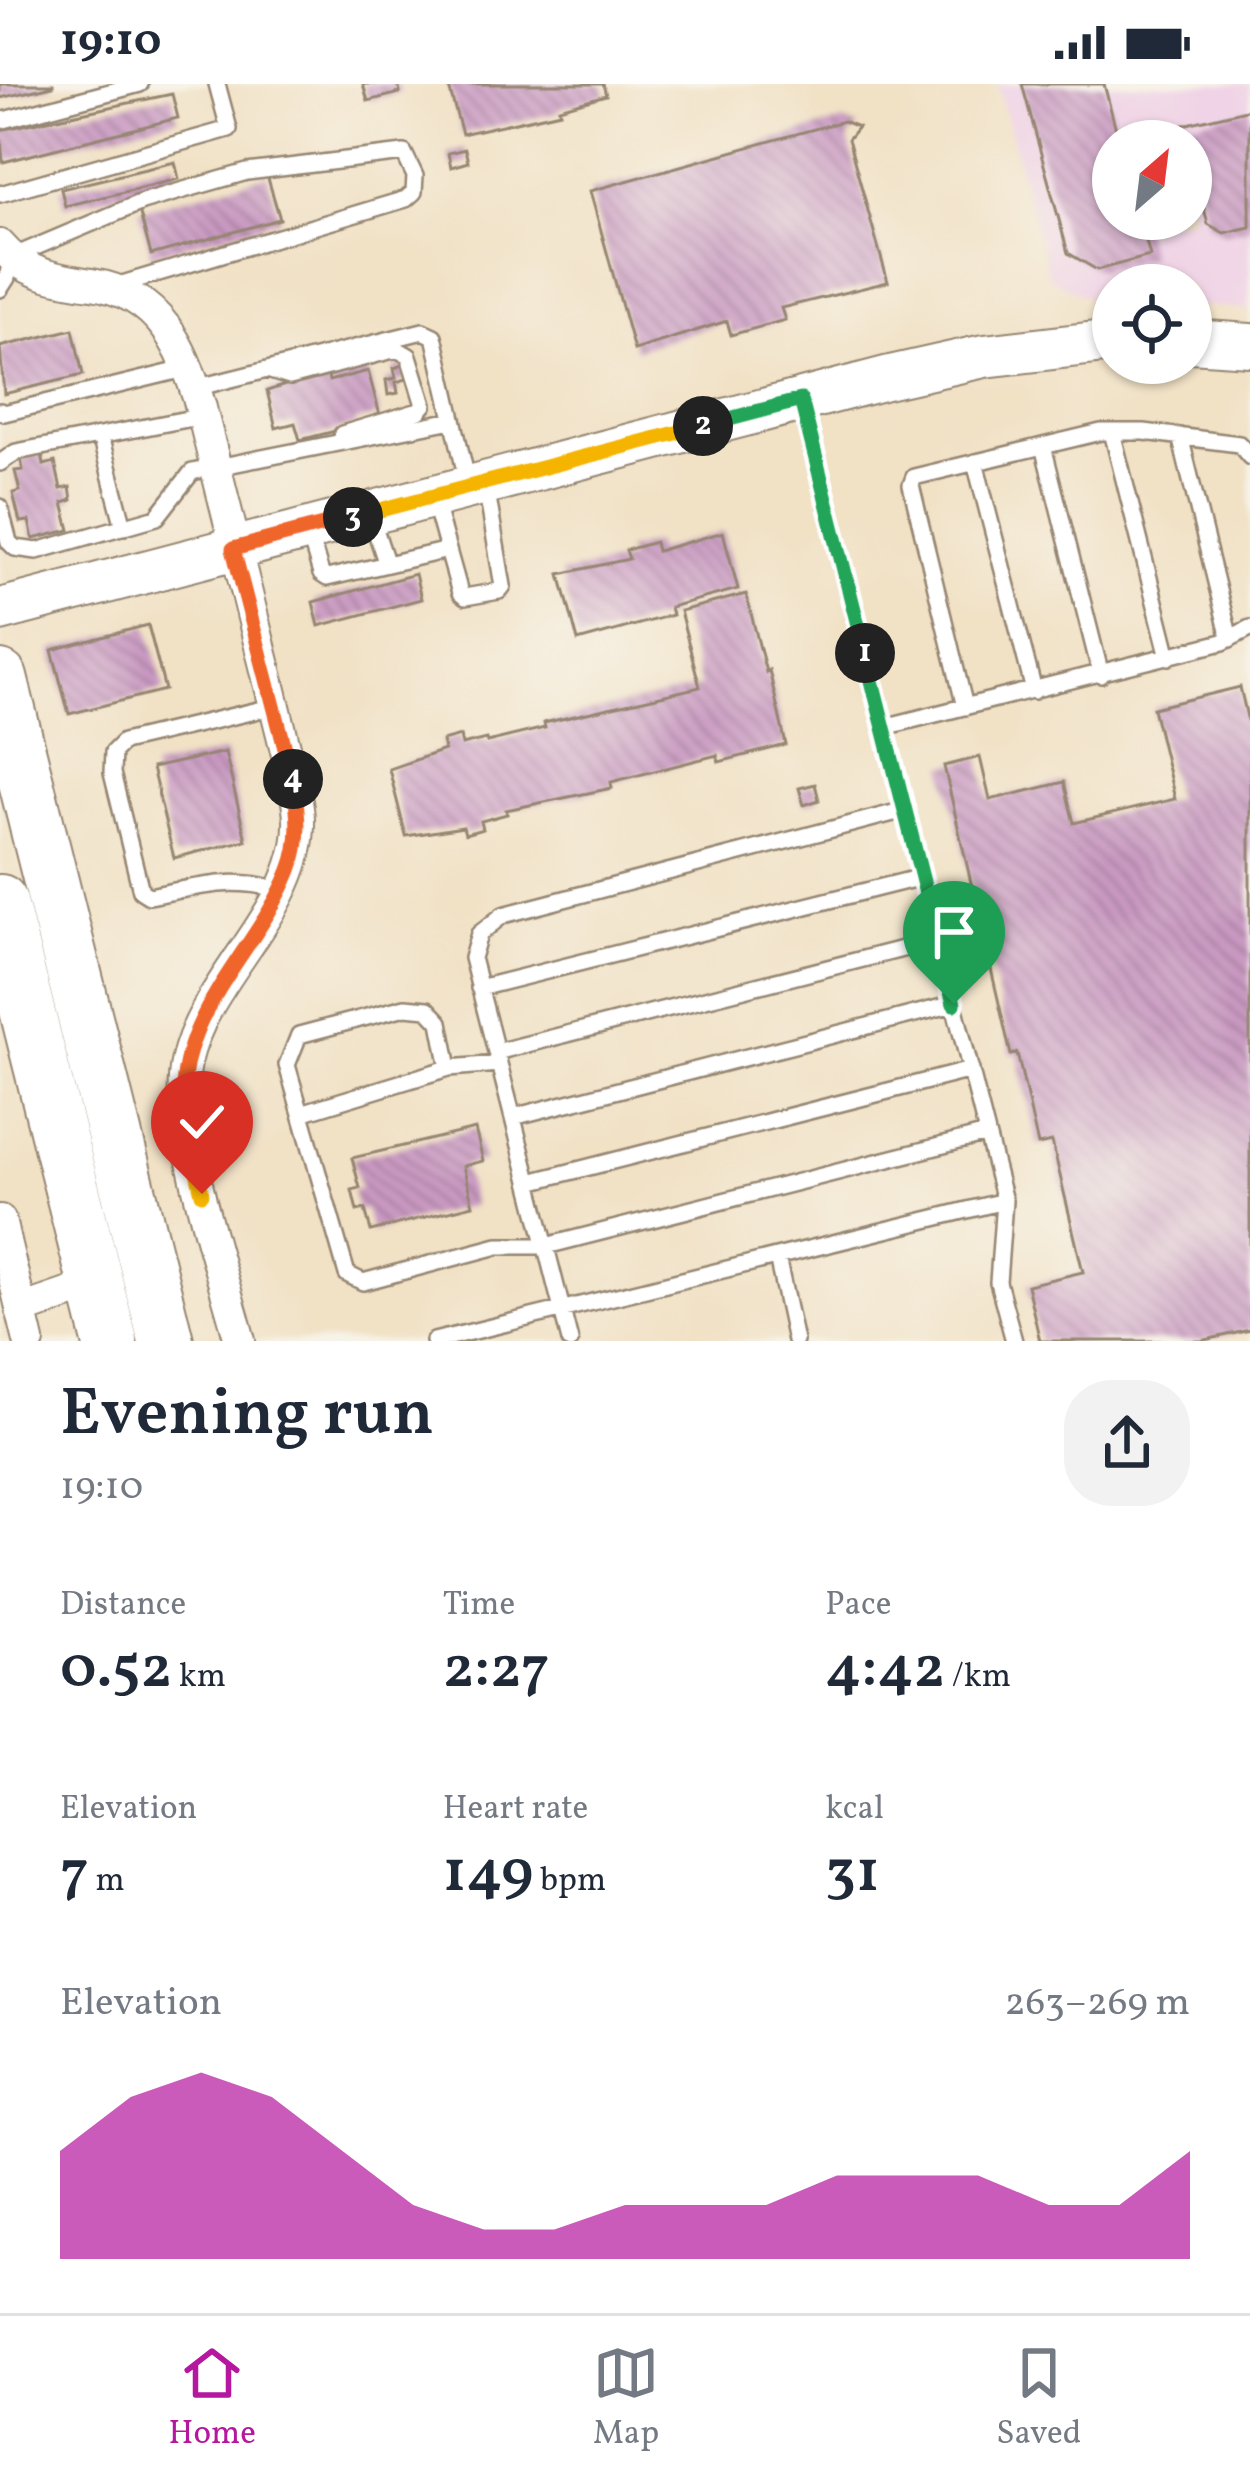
<!DOCTYPE html>
<meta charset="utf-8">
<style>
:root{--surface:#fff;--page:#f2f2f3;--text:#1f2937;--muted:#747a83;--line:#e0e1e3;--accent:#b5179e}
body{margin:0;font-family:Vollkorn,serif;background:var(--page);color:var(--text);height:100vh;display:flex;flex-direction:column;font-size:45px;white-space:nowrap}
*{box-sizing:border-box;margin:0}
p{font-size:39px;color:var(--muted)}
.icon{flex:none;width:66px;height:66px;fill:none;stroke:currentColor;stroke-width:2;stroke-linecap:round;stroke-linejoin:round}
.map{position:relative;height:1257px;overflow:hidden}
.side{display:flex;flex-direction:column;background:var(--surface);flex:1}
.side>*{flex:none}
.needle{width:78px;rotate:28deg}
.controls{position:absolute;left:1092px;top:36px;display:grid;gap:24px}
.controls a{display:grid;place-items:center;width:120px;height:120px;border-radius:50%;background:var(--surface);box-shadow:0 3px 9px #0004;font-size:60px}
.pin{position:absolute;display:grid;place-items:center;width:102px;height:102px;color:#fff;margin:-123px -51px;border-radius:50% 50% 50% 0;rotate:-45deg;box-shadow:0 0 12px #0007}
.pin .icon{rotate:45deg}
.km{position:absolute;width:60px;height:60px;margin:-30px;border-radius:50%;background:#222;color:#fff;font-size:33px;line-height:60px;text-align:center}
.round{display:grid;place-items:center;flex:none;width:126px;height:126px;border-radius:48px;background:var(--page)}
.head{display:flex;align-items:center;justify-content:space-between;height:204px;padding:0 60px}
h1{font-size:66px;font-weight:600;line-height:90px}
.stats{display:grid;grid-template-columns:repeat(3,1fr);gap:18px;height:204px;padding:12px 60px}
.stats div{display:grid;align-content:center}
.stats b{font-size:60px;font-weight:600}
.stats small{font-size:33px;font-weight:400}
.stats p{font-size:33px}
.chart{height:336px;padding:24px 60px}
.chart p{display:flex;justify-content:space-between}
.chart svg{width:100%;height:216px;margin-top:12px;fill:var(--accent);opacity:.7}
.status{display:flex;justify-content:space-between;align-items:center;height:84px;padding:0 60px;background:var(--surface);direction:ltr}
.status svg{height:33px;fill:currentColor}
.tab-bar{display:flex;justify-content:space-around;align-items:center;height:168px;border-top:3px solid var(--line);background:var(--surface);font-size:33px;color:var(--muted)}
.tab-bar a{display:grid;justify-items:center;gap:6px}
.tab-bar .on{color:var(--accent)}
.map>svg:first-child{display:block}
.built{fill:#efd0e6;fill-rule:evenodd}
.building{fill:url(#building-back-hatch)}
.lines{fill:none;stroke-linecap:round;stroke-linejoin:round}
.lane-casing{stroke:#968672;stroke-width:20}
.street-casing{stroke:#968672;stroke-width:34}
.secondary-casing{stroke:#968672;stroke-width:46}
.highway-casing{stroke:#968672;stroke-width:58}
.lane{stroke:#fff;stroke-width:15}
.street{stroke:#fff;stroke-width:30}
.secondary{stroke:#fff;stroke-width:42}
.highway{stroke:#fff;stroke-width:54}
.split-1-casing{stroke:#fff;stroke-width:24}
.split-2-casing{stroke:#fff;stroke-width:24}
.split-3-casing{stroke:#fff;stroke-width:24}
.split-4-casing{stroke:#fff;stroke-width:24}
.split-5-casing{stroke:#fff;stroke-width:24}
.split-6-casing{stroke:#fff;stroke-width:24}
.split-1{stroke:#22a559;stroke-width:15}
.split-2{stroke:#22a559;stroke-width:15}
.split-3{stroke:#f5b400;stroke-width:15}
.split-4{stroke:#f0652b;stroke-width:15}
.split-5{stroke:#f0652b;stroke-width:15}
.split-6{stroke:#f5b400;stroke-width:15}
</style>
<div class="status"><b>19:10</b><svg viewBox="0 0 49 12"><path d="M0 12V9h3v3zM5 12V6h3v6zM10 12V3h3v9zM15 12V0h3v12zM26 1h20v11H26zM47 4h2v5h-2z"/></svg></div>
<div class="map">
<svg width="1250" height="1257" viewBox="0 0 1250 1257">
<defs>
<pattern id="building-back-hatch" width="6" height="6" patternUnits="userSpaceOnUse" patternTransform="scale(3)"><rect width="6" height="6" fill="#c999c2"/><path d="M-1 5l2 2M0 0l6 6M5-1l2 2" fill="none" stroke="#a47d9d"/></pattern>
</defs>
<rect width="100%" height="100%" fill="#f7f3e8"/>
<filter id="ink" filterUnits="userSpaceOnUse"><feTurbulence type="fractalNoise" baseFrequency=".00833" numOctaves="2"/><feDisplacementMap in="SourceGraphic" scale="24" xChannelSelector="R" yChannelSelector="G"/><feConvolveMatrix kernelMatrix="1 2 1 2 8 2 1 2 1" color-interpolation-filters="sRGB"/></filter>
<filter id="wash" filterUnits="userSpaceOnUse"><feTurbulence type="fractalNoise" baseFrequency=".004" numOctaves="4" result="noise"/><feDisplacementMap in="SourceGraphic" scale="48" xChannelSelector="R" yChannelSelector="G"/><feGaussianBlur stdDeviation="2.7" result="paint"/><feColorMatrix in="noise" values="0 0 0 0 0 0 0 0 0 0 0 0 0 0 0 0 0 1.4 0 .05"/><feComposite in="paint" operator="in"/></filter>
<g filter="url(#wash)">
<rect width="100%" height="100%" fill="#f1e1c5"/>
<!-- built -->
<path class="built" d="M997 0H1250V226L1191 221V201H1113V214L1084 212 1049 193ZM1113 57H1191V135H1113Z"/>
<g id="blocks">
<!-- building -->
<path class="building" d="M0 0H53V2L0 14Z
M363 0H398L400 9 368 17Z
M448 0H603L606 11 559 24 560 28 462 50Z
M1022 0H1104L1119 57H1113V135H1140L1150 172 1097 186 1068 169Z
M172 10 178 34 3 78 0 46Z
M1250 25V143L1224 149 1208 140 1191 72V57H1187L1183 41Z
M843 37 858 43 848 55 888 198 781 224 785 236 731 251 727 237 634 266 590 107Z
M465 65 468 78 451 83 448 69Z
M175 78 179 95 65 122 61 105Z
M267 91 280 135 151 171 139 126Z
M73 245 83 291 4 310 0 263Z
M403 281 407 295 396 298 398 309 388 311 386 296 396 294 394 284Z
M368 287 380 331 354 338 355 342 300 356 295 339 276 344 267 307 316 291 317 295 328 292 329 297Z
M42 369 44 381 55 378 61 405 70 403 72 416 63 419 70 446 33 455 29 437 20 438 13 409 20 407 15 387 23 386 21 374Z
M723 448 738 505 670 523 672 531 578 557 560 490 629 475 626 466 655 458 657 467Z
M415 490 421 515 319 542 313 518Z
M746 510 766 588 769 586 786 661 719 678 717 671 611 698 612 704 506 726 507 730 481 737 483 745 465 750 463 743 406 752 389 685 444 666 442 657 460 652 462 661 486 655 487 658 545 644 544 639 700 603 680 527Z
M148 541 165 606 69 630 52 566Z
M1240 603 1250 646V1246L1201 1257H1040L1027 1201 1083 1188 1052 1058 1038 1061 1017 969 1011 971 944 682 980 673 990 716 1064 698 1074 739 1175 715 1153 624Z
M225 668 246 756 174 774 152 684Z
M815 700 819 716 804 721 799 704Z
M475 1045 483 1077 463 1082 473 1121 371 1147 365 1125 357 1127 352 1106 360 1104 352 1074Z"/>
</g>
</g>
<g filter="url(#ink)">
<use href="#blocks" fill-opacity="0" stroke="#968672" stroke-width="3"/>
<g class="lines">
<!-- lane casing -->
<g class="lane-casing">
<path id="lane" d="M0 37 140 0
M0 110 229 45 217 0
M0 205 7 194 12 173 142 118 247 88 404 69 415 92 414 108 406 115 112 203
M267 286 290 293 397 265 409 272 424 321 419 327 342 350
M195 304 423 247 434 252 468 400
M801 319 1004 1117 998 1198 1014 1257
M0 327 4 329 189 284
M1112 348 1169 573
M100 352 124 443
M1180 352 1230 555
M1043 362 1101 591
M975 378 1034 607
M0 379 16 368 203 332
M434 416 460 509 465 513 499 507 503 502 486 402
M0 423 9 458 15 464 37 467 157 433 192 388 453 336
M370 430 386 478
M308 446 321 490 327 494 448 466
M276 622 123 658 113 668 112 689 141 807 149 812C197 803 232 792 280 806
M965 623 911 401 914 393 1101 348H1144L1239 360 1250 373
M884 643 1223 558 1250 544
M479 904 922 793
M496 968 938 856
M499 980 449 984 440 938 428 925 405 923 299 951 287 981 347 1190 363 1198 498 1162H546L987 1050
M301 1029 449 984
M513 1033 954 920
M530 1098 971 986
M777 1173 795 1257
M434 1257 1004 1117
M570 1257 472 874 479 850 503 831 905 726"/>
</g>
<!-- street casing -->
<g class="street-casing">
<path id="street" d="M0 161C24 190 57 195 92 200 160 210 184 264 201 324L293 695C295 710 300 726 299 741 298 827 203 895 186 979 172 1046 222 1187 240 1257
M0 1136 29 1257
M21 1226 96 1200"/>
</g>
<!-- secondary casing -->
<g class="secondary-casing">
<path id="secondary" d="M1191 257 1250 261
M0 526 886 294 984 272 1113 257"/>
</g>
<!-- highway casing -->
<g class="highway-casing">
<path id="highway" d="M0 594 166 1257
M0 818 110 1257"/>
</g>
<!-- lane -->
<use href="#lane" class="lane"/>
<!-- street -->
<use href="#street" class="street"/>
<!-- secondary -->
<use href="#secondary" class="secondary"/>
<!-- highway -->
<use href="#highway" class="highway"/>
</g>
</g>
<g class="lines" filter="url(#ink)">
<!-- split-1 casing -->
<g class="split-1-casing">
<path id="split-1" d="M865 569 954 920"/>
</g>
<!-- split-2 casing -->
<g class="split-2-casing">
<path id="split-2" d="M703 342 801 316 865 569"/>
</g>
<!-- split-3 casing -->
<g class="split-3-casing">
<path id="split-3" d="M353 433 703 342"/>
</g>
<!-- split-4 casing -->
<g class="split-4-casing">
<path id="split-4" d="M293 695 233 465 353 433"/>
</g>
<!-- split-5 casing -->
<g class="split-5-casing">
<path id="split-5" d="M184 1028C172 934 258 867 290 786 302 756 298 727 293 695"/>
</g>
<!-- split-6 casing -->
<g class="split-6-casing">
<path id="split-6" d="M184 1028 202 1110"/>
</g>
<!-- split-1 -->
<use href="#split-1" class="split-1"/>
<!-- split-2 -->
<use href="#split-2" class="split-2"/>
<!-- split-3 -->
<use href="#split-3" class="split-3"/>
<!-- split-4 -->
<use href="#split-4" class="split-4"/>
<!-- split-5 -->
<use href="#split-5" class="split-5"/>
<!-- split-6 -->
<use href="#split-6" class="split-6"/>
</g>
</svg>
<div class="controls">
<a><svg class="needle" viewBox="-14 -14 28 28"><path d="M0-13l5 13h-10z" fill="#e53935"/><path d="M0 13l5-13h-10z" fill="#747a83"/></svg></a>
<a><svg class="icon" aria-label="locate" viewBox="0 0 24 24"><circle cx="12" cy="12" r="6"/><path d="M12 2v4M12 18v4M2 12h4M18 12h4"/></svg></a>
</div>
<div class="pin" style="left:954px;top:920px;background:#1e9e55"><svg class="icon" aria-label="arrive" viewBox="0 0 24 24"><path d="M6 21V4h12l-3 4 3 4H6"/></svg></div>
<div class="pin" style="left:202px;top:1110px;background:#d93025"><svg class="icon" aria-label="check" viewBox="0 0 24 24"><path d="M5 12l5 5 9-10"/></svg></div>
<b class="km" style="left:865px;top:569px">1</b>
<b class="km" style="left:703px;top:342px">2</b>
<b class="km" style="left:353px;top:433px">3</b>
<b class="km" style="left:293px;top:695px">4</b>
</div>
<section class="side">
<div class="head"><div><h1>Evening run</h1><p>19:10</p></div><a class="round"><svg class="icon" aria-label="share" viewBox="0 0 24 24"><path d="M12 15V3M7 8l5-5 5 5M5 13v7h14v-7"/></svg></a></div>
<div class="stats">
<div><p>Distance</p><b>0.52<small> km</small></b></div>
<div><p>Time</p><b>2:27</b></div>
<div><p>Pace</p><b>4:42<small> /km</small></b></div>
</div>
<div class="stats">
<div><p>Elevation</p><b>7<small> m</small></b></div>
<div><p>Heart rate</p><b>149<small> bpm</small></b></div>
<div><p>kcal</p><b>31</b></div>
</div>
<div class="chart"><p><span>Elevation</span>263–269 m</p>
<svg viewBox="0 0 160 44" preserveAspectRatio="none"><path d="M0 44V22L10 11L20 6L30 11L40 22L50 33L60 38L70 38L80 33L90 33L100 33L110 27L120 27L130 27L140 33L150 33L160 22V44z"/></svg>
</div>
</section>
<nav class="tab-bar">
<a class="on"><svg class="icon" aria-label="home" viewBox="0 0 24 24"><path d="M3 11l9-7 9 7M6 9v11h12V9"/></svg>Home</a>
<a><svg class="icon" aria-label="map" viewBox="0 0 24 24"><path d="M3 6l6-2 6 2 6-2v14l-6 2-6-2-6 2zM9 4v14M15 6v14"/></svg>Map</a>
<a><svg class="icon" aria-label="saved" viewBox="0 0 24 24"><path d="M7 4h10v16l-5-4-5 4z"/></svg>Saved</a>
</nav>
